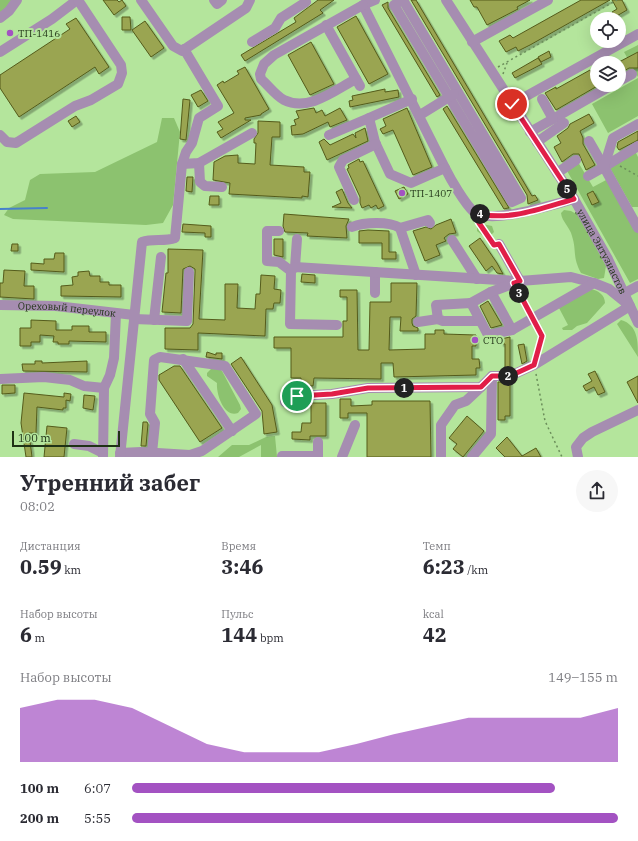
<!DOCTYPE html>
<html lang="ru">
<meta charset="utf-8">
<style>
:root{--surface:#fff;--page:#f7f7f7;--text:#2b2b33;--muted:#7c7c81;--accent:#a352c2}
body{margin:0;font-family:"IBM Plex Serif",serif;background:var(--page);color:var(--text);height:100vh;display:flex;flex-direction:column;font-size:15px;white-space:nowrap}
*{box-sizing:border-box;margin:0}
p{font-size:13px;color:var(--muted)}
.icon{flex:none;width:22px;height:22px;fill:none;stroke:currentColor;stroke-width:2;stroke-linecap:round;stroke-linejoin:round}
.map{position:relative;height:457px;overflow:hidden}
.drawer{display:flex;flex-direction:column;background:var(--surface);flex:1}
.drawer>*{flex:none}
.controls{position:absolute;left:590px;top:12px;display:grid;gap:8px}
.controls a{display:grid;place-items:center;width:36px;height:36px;border-radius:50%;background:var(--surface);box-shadow:0 4px 16px #0002;font-size:20px}
.scale{position:absolute;left:12px;bottom:10px;width:108px;box-sizing:border-box;padding-left:4px;border:2px solid #1f3215;border-top:0;font-size:11px;line-height:14px;white-space:nowrap;color:#1f3215;-webkit-text-stroke:3px #b4e59c;paint-order:stroke}
.pin{position:absolute;display:grid;place-items:center;width:34px;height:34px;color:#fff;margin:-17px;border:2px solid #fff;border-radius:50%;box-shadow:0 1px 4px #0007}
.km{position:absolute;width:20px;height:20px;margin:-10px;border-radius:50%;background:#222;color:#fff;font-size:11px;line-height:20px;text-align:center}
.round{display:grid;place-items:center;flex:none;width:42px;height:42px;border-radius:21px;background:var(--page)}
.head{display:flex;align-items:center;justify-content:space-between;height:68px;padding:0 20px}
h1{font-size:22px;font-weight:700;line-height:30px}
.metrics{display:grid;grid-template-columns:repeat(3,1fr);gap:6px;height:68px;padding:4px 20px}
.metrics div{display:grid;align-content:center}
.metrics b{font-size:20px;font-weight:700}
.metrics small{font-size:11px;font-weight:400}
.metrics p{font-size:11px}
.chart{height:112px;padding:8px 20px}
.chart p{display:flex;justify-content:space-between}
.chart svg{width:100%;height:72px;margin-top:4px;fill:var(--accent);opacity:.7}
ul{padding:0 20px;list-style:none;font-size:13px}
li{display:grid;grid-template-columns:64px 48px 1fr;align-items:center;height:30px}
li i{height:10px;border-radius:5px;background:var(--accent)}
.map>svg:first-child{display:block}
.green{fill:#8cc26f}
.lines{fill:none;stroke-linecap:round;stroke-linejoin:round}
.stream{stroke:#4781cb;stroke-width:2}
.building{fill:#9aa551;stroke:#545b1a;filter:url(#shadow)}
.path{stroke:#6b8e5a;stroke-width:1.5;stroke-dasharray:2 3;stroke-linecap:butt}
.minor{stroke:#a68db1;stroke-width:10}
.route-casing{stroke:#fff;stroke-width:8}
.route{stroke:#e11d48;stroke-width:5}
.poi-dot{fill:#a352c2;stroke:#b4e59c;stroke-width:1.5}
.labels{text-anchor:middle;stroke-width:4;stroke-linejoin:round;paint-order:stroke}
.poi-label{font-size:10px;fill:#1f3215;stroke:#b4e59c;text-anchor:start}
.street-label{font-size:10px;fill:#1f3215;stroke:#b4e59c}
</style>
<div class="map">
<svg width="638" height="457" viewBox="0 0 638 457">
<defs>
<filter id="shadow"><feDropShadow dx="2.5" dy="2.5" stdDeviation="0" flood-color="#0004"/></filter>
</defs>
<rect width="100%" height="100%" fill="#b4e59c"/>
<!-- green -->
<path class="green" d="M0 0H12L0 16Z
M638 45V77L624 52Z
M638 78V116L608 133 592 104Z
M162 118H174L180 132 173 205 163 223 146 225 13 219 4 215 9 208 25 200 30 180 40 174 95 172 157 142Z
M635 151 638 157V207H632L610 168Z
M578 162 593 187 608 179 638 233V279L630 283 566 169Z
M564 210 571 211 578 215 606 266 604 278 598 279 581 273C572 256 577 252 572 236 570 227 562 222 561 213Z
M482 224 492 226 494 232 490 236 482 235 477 231V227Z
M590 289C598 290 605 295 605 303L587 323 577 326 572 330H563L562 328 568 325 559 308Z
M621 320C638 325 638 341 638 357L617 324Z
M211 369H220L222 371 240 405 241 409 238 413C224 418 216 394 217 383L207 376V373Z
M275 436 277 457H261V445L239 457H218L232 445H249L266 437Z"/>
<g class="lines">
<!-- stream -->
<path class="stream" d="M0 209 47 208"/>
</g>
<!-- building -->
<path class="building" d="M103 0H117L119 2 122 0 126 6 114 15Z
M318 0H334L320 10 323 13 245 61 241 55 296 22 294 18Z
M411 0H416L532 196 535 195 538 200 528 204 527 195Z
M470 0H530L517 7 518 9 487 25 477 7H474Z
M581 0H610L530 45 518 51 516 47 506 52 499 41 510 35 513 38Z
M612 0H622L627 10 615 17 612 12 617 9Z
M388 2V8L440 95 437 97 382 5Z
M356 16 388 74 369 84 337 27Z
M122 17H130L131 30H122Z
M76 18 109 67 99 74 95 67 19 117 0 88V75L70 29 66 24Z
M145 21 164 48 151 57 132 30Z
M311 42 334 84 310 95 288 55Z
M549 51 551 57 541 62 538 57Z
M638 52V68H629L619 74V62Z
M538 58 542 64 515 78 512 73Z
M245 67 269 109 261 114V115L245 118V120H251L221 138 217 132 223 129 218 122 234 113 217 85 223 81 224 83 239 74 237 71Z
M590 70 597 85H599L556 110 545 93 556 87V89Z
M385 89V92L398 90 399 97 350 107 349 101 353 100 352 96Z
M201 90 208 101 198 107 191 95Z
M183 99 190 100 186 140 180 139Z
M447 106 509 208H508L504 209 443 109Z
M314 108 316 113 322 110 325 116 340 108 347 120 330 127 328 122 303 134 292 135 291 126 296 125 294 120 299 118 296 111Z
M407 108 432 167 413 175 393 130 383 134 380 129 386 126 383 119Z
M589 114 594 123 580 131 583 138V144L595 165 586 170 579 154H573L562 162 554 147 561 143 557 136 568 128 570 124Z
M76 116 80 122 72 127 68 121Z
M258 121 280 122V137H272L270 165 304 167V172H310L308 197 302 196V198L229 194 230 183 213 180 214 162 225 156 238 155V163L255 164 256 143H254V139L258 133Z
M365 128 368 141 327 160 319 142 324 139 330 145 353 134 356 138 355 133Z
M638 131V140L619 150 617 147 618 142Z
M359 159 360 162 363 161 384 206 378 209 376 205 371 208 369 205 362 208 360 203V197L347 169 349 168 348 165Z
M187 177H193L192 192 186 191Z
M404 187 408 194 399 199 395 191Z
M342 189 348 203 352 208 332 207 341 203 336 192Z
M593 191 599 202 592 205 587 194Z
M210 196H219V205H209Z
M284 214 349 219 346 226 347 238 307 236 308 233 285 232 283 226Z
M451 219 456 233 449 234 444 238 446 241 436 245 440 255 425 261 413 231 426 227 431 229 436 225Z
M183 224 211 226V237H205V233L182 232Z
M368 230 389 231V252H396V259H382V243H359V231Z
M480 238 497 263 503 274 497 273 492 266 486 271 469 246Z
M274 239H283V257L274 255Z
M12 244H18V251H11Z
M168 249 203 250 199 319 225 320V284H238L237 308 255 309 256 294H260L261 275 275 276 274 289 281 290 280 303H274L273 309H266L265 336 198 333V350L165 349V328H190L193 324 195 272V269L190 266 183 269 181 313 162 312 166 273H168Z
M55 253H64V272L31 270V263L44 264V259H54Z
M4 270 25 271 24 286H34V299L0 297V283H3Z
M89 271 90 276H100V282H109V285H121V297L61 296V286L73 285 72 277 78 276V272Z
M302 274 315 275V283L301 282Z
M391 283H417L416 316 412 319V323L413 326 418 328V331H400L401 317H390L389 350 425 349V334H435V330H444V334L476 335V346H472V359H479L480 368H476V375L394 377 393 363H381V379L314 378 313 386 301 385V378H291V348H274V337H343V321H347V297H340V290H357L358 350H369L370 302H391Z
M488 301 502 325 491 328 480 306Z
M31 320 56 321V330H72V326H89V332H106V342L69 341V344H58V342H53L54 336 40 335V342H31V346H20V328H31Z
M510 337V368H505V344H501V339Z
M524 344 527 361 522 364 518 345Z
M207 352 216 355V353H222V359L206 357Z
M241 357 272 405 277 432 264 434 262 411 231 364Z
M35 361H42V363L87 361V372L23 371 22 364H35Z
M174 366H180L222 428 200 442 159 380V375Z
M595 371 605 392 598 395 594 387 586 391 583 386 592 381 588 374Z
M638 376V403L627 382Z
M498 382H510V416H505V420H498Z
M2 385H15V393L2 394Z
M24 393 64 397V393L71 394 70 401 66 400V408H63V410L37 407 36 433H29L32 457H26L21 423Z
M84 395 95 396 93 410 83 408Z
M340 399H351V406L372 405V401H430L431 457H367V413H348V418H340Z
M311 403H326V436H310V440L292 439V432H301L302 423H311Z
M467 416 484 431 463 457 453 449 457 444 449 438Z
M143 422H147L148 424 146 446H141Z
M47 426 67 428 64 457H44Z
M507 437 522 456 536 448 541 457H505L496 448Z"/>
<g class="lines">
<!-- path -->
<path class="path" d="M498 67 617 0
M503 74 507 63
M620 166 638 176
M479 224 492 242
M518 291 529 310
M537 326 542 336 538 353
M536 374 545 421 562 457"/>
<!-- minor -->
<g class="minor">
<path d="M141 0 173 46 182 51 246 8 250 0"/>
<path d="M214 0 217 4 222 0"/>
<path d="M375 0 363 5 445 168"/>
<path d="M402 0 394 5 512 202 521 198 403 0"/>
<path id="s1" d="M446 0 574 199 608 259 638 323"/>
<path d="M0 18 9 11 17 0"/>
<path d="M326 25 360 86"/>
<path d="M252 42 275 28 281 18 306 2 305 0"/>
<path d="M472 42 548 0"/>
<path d="M0 52 52 19 77 0"/>
<path d="M356 79C335 90 309 112 284 100 276 96 268 85 261 79L260 74 264 64 274 55 363 5"/>
<path d="M619 81 632 74"/>
<path d="M512 104 638 34"/>
<path d="M420 115 454 94"/>
<path d="M369 118 412 99"/>
<path d="M553 119 612 85"/>
<path d="M530 132 553 119 542 99"/>
<path d="M0 135 7 142 16 143 75 106 91 100 118 84 122 73 121 65 78 0"/>
<path d="M329 135 369 118 375 142 390 174 411 183 445 168C451 180 465 204 474 212 491 225 554 204 574 199"/>
<path d="M589 141 604 167"/>
<path d="M537 142 564 123"/>
<path d="M638 146 604 167 638 228"/>
<path d="M199 163 200 182 205 186 222 187"/>
<path d="M182 164 199 163 252 133"/>
<path d="M557 173 576 160"/>
<path d="M588 176 604 167 613 138 638 124"/>
<path d="M354 200 339 167 343 160 376 144"/>
<path d="M352 227C364 222 389 221 400 228L416 275"/>
<path d="M400 228 428 220 430 223"/>
<path d="M279 231H267V261L279 262 291 271"/>
<path d="M452 240 477 279"/>
<path d="M499 244 520 281 571 277 594 283"/>
<path d="M295 267 297 239"/>
<path d="M375 272V293"/>
<path d="M491 292 512 330"/>
<path d="M625 293 638 286"/>
<path d="M471 303 436 305 438 319 443 321H480"/>
<path id="s2" d="M0 305 56 306 134 315"/>
<path d="M134 319 187 321 189 272"/>
<path d="M154 320 161 257"/>
<path d="M418 322 438 319"/>
<path d="M337 325 290 324 291 271 295 267 516 281"/>
<path d="M183 359 232 431"/>
<path d="M0 379 44 377 70 380 84 386 104 388"/>
<path d="M285 402 297 396 332 394 368 388 481 387 492 376"/>
<path d="M318 442V457"/>
<path d="M74 444 89 446 103 453"/>
<path d="M120 453 141 452 190 455 202 451 256 414 225 366 160 357 154 360 150 414 155 423 152 453"/>
<path d="M282 456H318"/>
<path d="M103 457 104 388 110 375 114 358 116 314"/>
<path d="M120 457 142 242C153 238 164 242 175 238L182 164 186 152 192 143 199 118 218 106 184 49"/>
<path d="M342 457 355 425"/>
<path d="M441 457V425L455 405 466 401 481 387"/>
<path d="M472 457 491 434 492 376H510L534 365 630 306 609 289 594 283 512 330 488 335 471 303 491 292 520 281"/>
<path d="M578 457 576 447 583 438 592 432 638 410"/>
</g>
</g>
<g class="lines">
<!-- route casing -->
<g class="route-casing">
<path id="route" d="M297 396 332 394 368 388 481 387 492 376H510L534 365 542 336 514 283 520 281 499 244 494 245 479 223 475 213C508 222 542 208 574 199L512 104"/>
</g>
<!-- route -->
<use href="#route" class="route"/>
</g>
<!-- markers -->
<g class="poi-dot">
<circle cx="10" cy="33" r="4"/>
<circle cx="402" cy="193" r="4"/>
<circle cx="475" cy="340" r="4"/>
</g>
<g class="labels">
<!-- poi labels -->
<g class="poi-label">
<text x="18" y="37">ТП-1416</text>
<text x="410" y="197">ТП-1407</text>
<text x="483" y="344">СТО</text>
</g>
<!-- street labels -->
<g class="street-label">
<text dy="4" stroke="none"><textPath href="#s1" startOffset="296">улица Энтузиастов</textPath></text>
<text dy="4" stroke="none"><textPath href="#s2" startOffset="67">Ореховый переулок</textPath></text>
</g>
</g>
</svg>
<div class="controls">
<a><svg class="icon" aria-label="locate" viewBox="0 0 24 24"><circle cx="12" cy="12" r="6"/><path d="M12 2v4M12 18v4M2 12h4M18 12h4"/></svg></a>
<a><svg class="icon" aria-label="layers" viewBox="0 0 24 24"><path d="M12 4l9 5-9 5-9-5zM3 14l9 5 9-5"/></svg></a>
</div>
<div class="scale">100 m</div>
<div class="pin" style="left:297px;top:396px;background:#1e9e55"><svg class="icon" aria-label="arrive" viewBox="0 0 24 24"><path d="M6 21V4h12l-3 4 3 4H6"/></svg></div>
<div class="pin" style="left:512px;top:104px;background:#d93025"><svg class="icon" aria-label="check" viewBox="0 0 24 24"><path d="M5 12l5 5 9-10"/></svg></div>
<b class="km" style="left:404px;top:388px">1</b>
<b class="km" style="left:508px;top:376px">2</b>
<b class="km" style="left:519px;top:293px">3</b>
<b class="km" style="left:480px;top:214px">4</b>
<b class="km" style="left:567px;top:189px">5</b>
</div>
<section class="drawer">
<div class="head"><div><h1>Утренний забег</h1><p>08:02</p></div><a class="round"><svg class="icon" aria-label="share" viewBox="0 0 24 24"><path d="M12 15V3M7 8l5-5 5 5M5 13v7h14v-7"/></svg></a></div>
<div class="metrics">
<div><p>Дистанция</p><b>0.59<small> km</small></b></div>
<div><p>Время</p><b>3:46</b></div>
<div><p>Темп</p><b>6:23<small> /km</small></b></div>
</div>
<div class="metrics">
<div><p>Набор высоты</p><b>6<small> m</small></b></div>
<div><p>Пульс</p><b>144<small> bpm</small></b></div>
<div><p>kcal</p><b>42</b></div>
</div>
<div class="chart"><p><span>Набор высоты</span>149–155 m</p>
<svg viewBox="0 0 160 44" preserveAspectRatio="none"><path d="M0 44V11L10 6L20 6L30 11L40 22L50 33L60 38L70 38L80 38L90 33L100 27L110 22L120 17L130 17L140 17L150 17L160 11V44z"/></svg>
</div>
<ul>
<li><b>100 m</b>6:07<i style="width:87%"></i></li>
<li><b>200 m</b>5:55<i style="width:100%"></i></li>
</ul>
</section>
